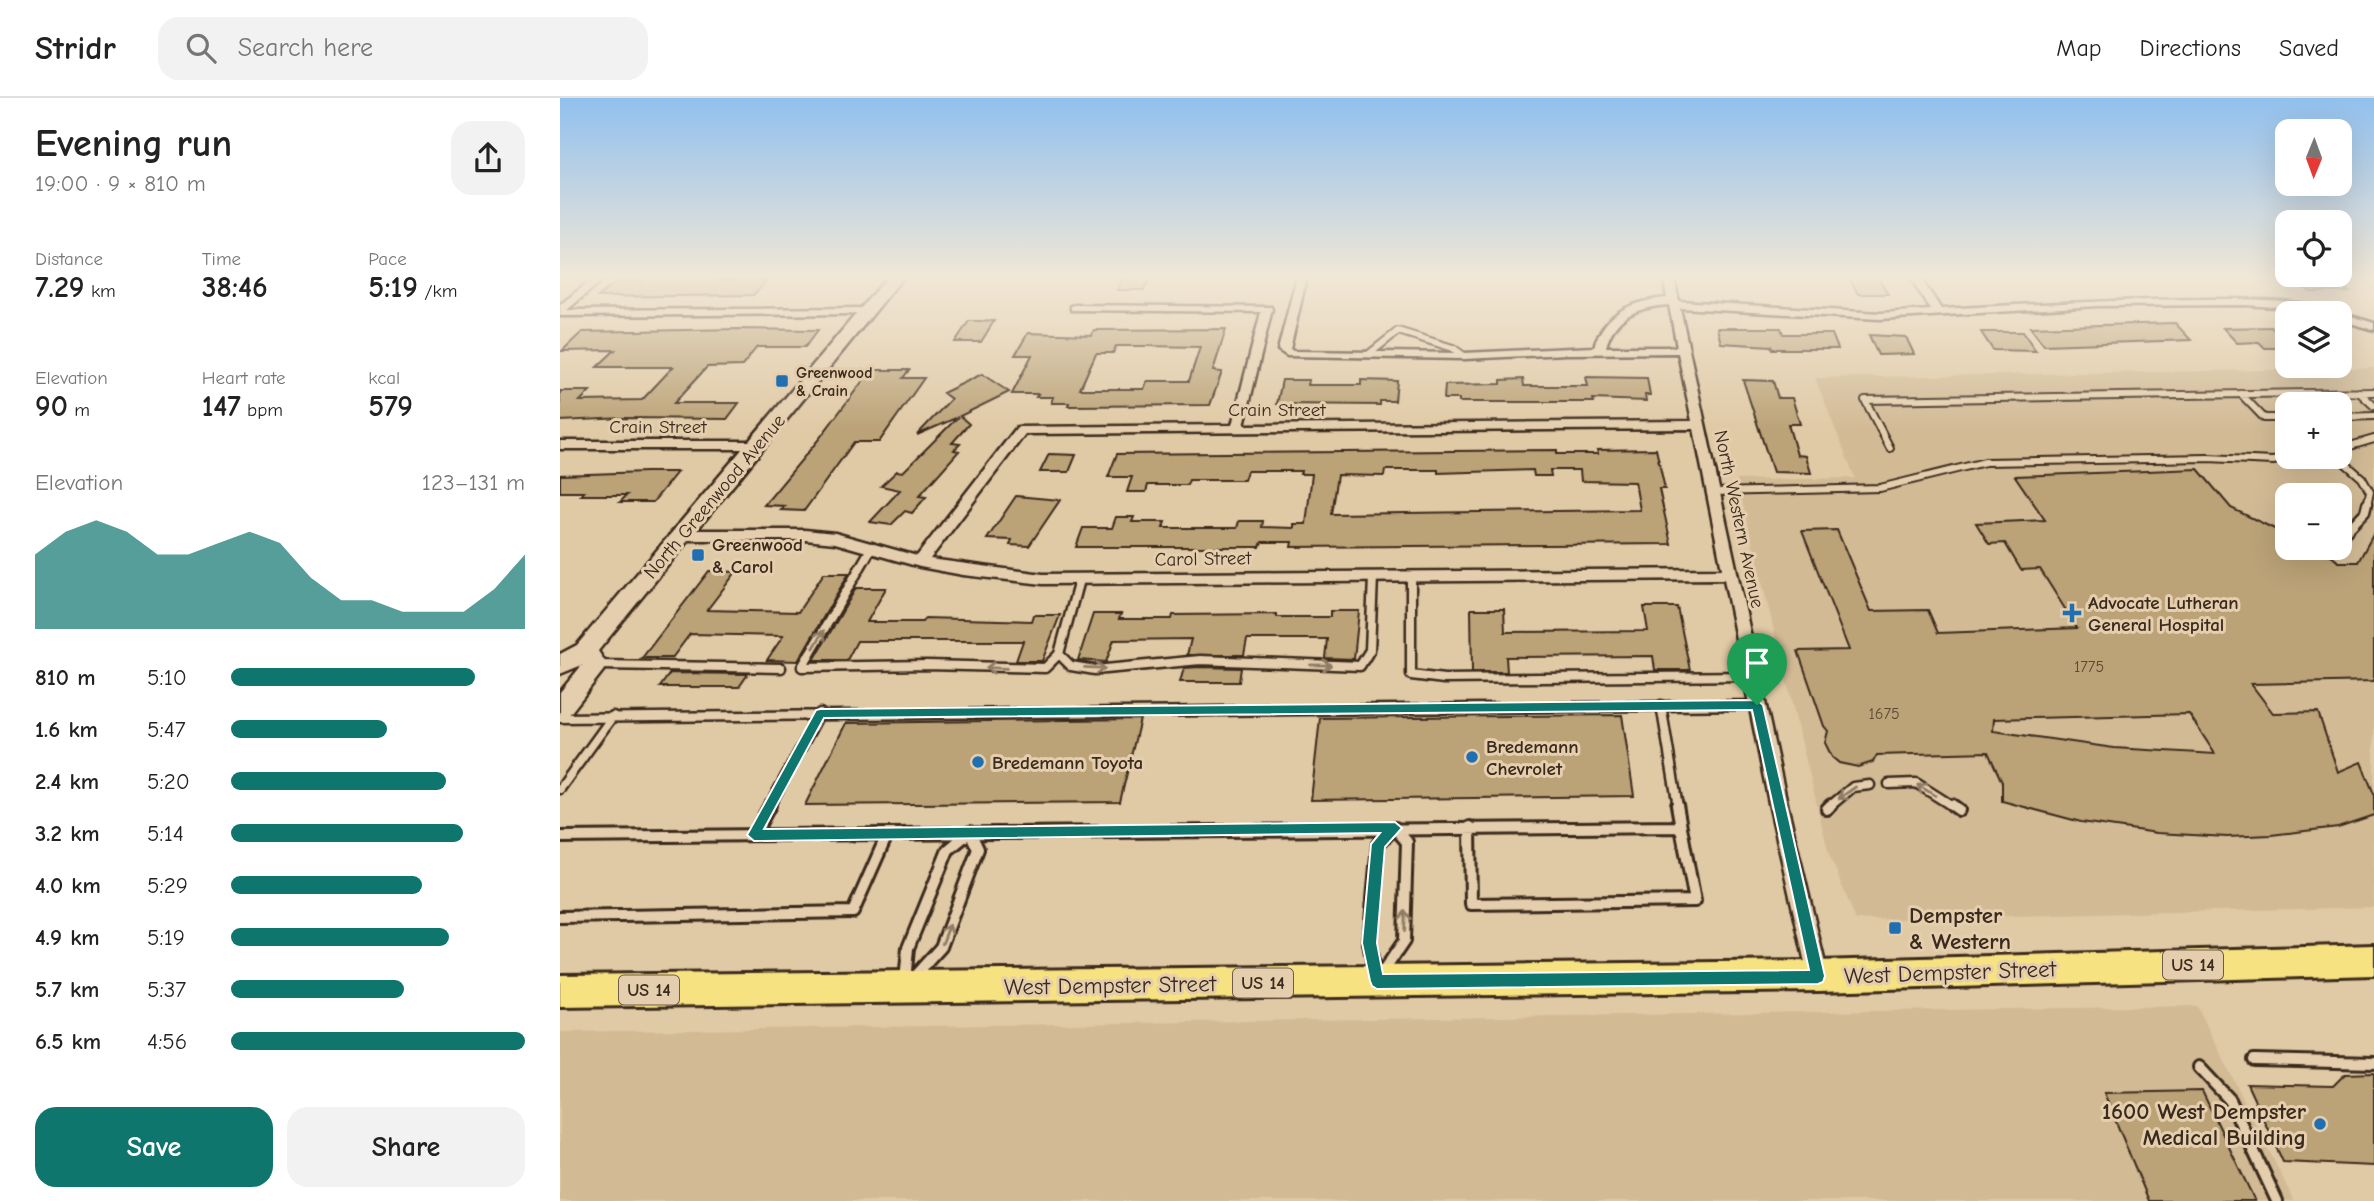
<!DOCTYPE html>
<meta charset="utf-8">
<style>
:root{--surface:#fff;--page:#f2f2f2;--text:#222;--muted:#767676;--line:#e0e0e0;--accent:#0f766e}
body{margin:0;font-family:"Comic Neue",sans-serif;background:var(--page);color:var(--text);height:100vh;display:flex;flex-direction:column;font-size:26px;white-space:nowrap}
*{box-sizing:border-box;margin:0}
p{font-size:23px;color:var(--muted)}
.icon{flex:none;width:38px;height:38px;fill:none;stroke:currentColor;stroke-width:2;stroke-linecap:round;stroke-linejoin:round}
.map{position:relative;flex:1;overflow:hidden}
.drawer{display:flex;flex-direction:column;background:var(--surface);width:560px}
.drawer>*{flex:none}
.needle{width:46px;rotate:181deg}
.buttons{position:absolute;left:1715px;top:21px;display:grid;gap:14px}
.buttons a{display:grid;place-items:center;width:77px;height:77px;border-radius:14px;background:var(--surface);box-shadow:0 7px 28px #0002;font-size:35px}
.pin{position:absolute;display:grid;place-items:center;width:60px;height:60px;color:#fff;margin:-72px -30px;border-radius:50% 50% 50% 0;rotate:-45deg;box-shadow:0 0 7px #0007}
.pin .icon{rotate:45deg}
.round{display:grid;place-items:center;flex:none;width:74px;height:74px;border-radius:21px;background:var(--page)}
.head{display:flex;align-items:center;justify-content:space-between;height:119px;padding:0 35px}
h1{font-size:38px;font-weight:600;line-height:52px}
.stats{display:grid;grid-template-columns:repeat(3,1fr);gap:10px;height:119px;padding:7px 35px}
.stats div{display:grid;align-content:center}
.stats b{font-size:30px;font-weight:600}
.stats small{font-size:19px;font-weight:400}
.stats p{font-size:19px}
.chart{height:196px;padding:14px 35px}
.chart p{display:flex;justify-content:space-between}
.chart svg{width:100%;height:126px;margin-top:7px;fill:var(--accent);opacity:.7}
.action{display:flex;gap:14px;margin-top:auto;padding:14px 35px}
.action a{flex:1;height:80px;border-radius:21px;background:var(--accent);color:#fff;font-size:28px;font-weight:600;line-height:80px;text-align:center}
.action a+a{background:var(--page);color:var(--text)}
ul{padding:0 35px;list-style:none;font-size:23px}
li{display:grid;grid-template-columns:112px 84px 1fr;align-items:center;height:52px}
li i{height:18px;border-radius:9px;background:var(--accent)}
header{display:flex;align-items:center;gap:42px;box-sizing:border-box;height:98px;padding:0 35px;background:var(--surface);border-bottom:2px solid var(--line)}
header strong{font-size:33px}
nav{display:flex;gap:38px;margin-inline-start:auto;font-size:24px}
.search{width:490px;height:63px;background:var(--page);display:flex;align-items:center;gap:18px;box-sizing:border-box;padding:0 24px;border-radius:21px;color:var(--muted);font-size:26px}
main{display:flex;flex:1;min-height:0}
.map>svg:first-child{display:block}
.built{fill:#d2ba95;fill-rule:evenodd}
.building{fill:#bba277;stroke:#3b2a1e;stroke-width:2;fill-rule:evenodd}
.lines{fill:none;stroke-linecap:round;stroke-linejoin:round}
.lane-far2-casing{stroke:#3b2a1e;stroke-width:10}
.lane-far1-casing{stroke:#3b2a1e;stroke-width:13}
.lane-casing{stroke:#3b2a1e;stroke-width:16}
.street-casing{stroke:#3b2a1e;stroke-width:5}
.secondary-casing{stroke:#3b2a1e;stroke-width:5}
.primary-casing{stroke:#3b2a1e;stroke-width:6}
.lane-far2{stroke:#e4cead;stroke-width:6}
.lane-far1{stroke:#e4cead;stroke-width:8}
.lane{stroke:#e4cead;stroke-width:10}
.street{fill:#e4cead;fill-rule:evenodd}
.secondary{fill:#e4cead;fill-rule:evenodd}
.primary{fill:#f6e281;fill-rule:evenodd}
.oneway{stroke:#907c66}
.route{fill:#0f766e;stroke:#fff;stroke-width:2;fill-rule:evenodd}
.poi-dot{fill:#1f6fb2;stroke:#e4cead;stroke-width:2.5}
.labels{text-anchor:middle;stroke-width:6;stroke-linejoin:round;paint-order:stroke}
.far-poi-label{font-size:16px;font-weight:bold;fill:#3b2a1e;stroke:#e4cead;text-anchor:start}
.number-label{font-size:16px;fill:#5b4834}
.shield{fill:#e4cead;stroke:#6e5b49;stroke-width:2}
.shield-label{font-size:18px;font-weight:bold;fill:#3b2a1e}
.street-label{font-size:19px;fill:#3b2a1e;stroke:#e4cead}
.poi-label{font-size:19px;font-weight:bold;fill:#3b2a1e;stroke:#e4cead;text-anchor:start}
.near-poi-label{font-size:23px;font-weight:bold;fill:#3b2a1e;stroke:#e4cead;text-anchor:start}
.near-street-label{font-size:23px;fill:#3b2a1e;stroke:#e4cead}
</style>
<header>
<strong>Stridr</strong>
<div class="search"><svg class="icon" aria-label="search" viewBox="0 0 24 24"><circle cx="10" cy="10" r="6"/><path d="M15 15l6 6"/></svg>Search here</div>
<nav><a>Map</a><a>Directions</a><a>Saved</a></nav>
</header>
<main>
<section class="drawer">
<div class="head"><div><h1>Evening run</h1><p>19:00 · 9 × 810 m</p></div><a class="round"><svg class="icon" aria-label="share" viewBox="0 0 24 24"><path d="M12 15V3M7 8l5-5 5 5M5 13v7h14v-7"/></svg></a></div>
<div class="stats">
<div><p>Distance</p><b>7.29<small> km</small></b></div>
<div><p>Time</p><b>38:46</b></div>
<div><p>Pace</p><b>5:19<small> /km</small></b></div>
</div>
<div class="stats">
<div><p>Elevation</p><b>90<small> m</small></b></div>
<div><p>Heart rate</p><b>147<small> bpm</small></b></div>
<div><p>kcal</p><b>579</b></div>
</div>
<div class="chart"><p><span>Elevation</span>123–131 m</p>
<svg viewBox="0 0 160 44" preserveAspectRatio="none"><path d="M0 44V18L10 10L20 6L30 10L40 18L50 18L60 14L70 10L80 14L90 26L100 34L110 34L120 38L130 38L140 38L150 30L160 18V44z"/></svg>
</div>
<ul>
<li><b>810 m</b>5:10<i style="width:83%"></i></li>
<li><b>1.6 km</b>5:47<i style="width:53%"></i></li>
<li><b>2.4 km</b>5:20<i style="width:73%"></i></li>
<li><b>3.2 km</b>5:14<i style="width:79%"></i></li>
<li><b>4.0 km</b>5:29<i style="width:65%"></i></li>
<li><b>4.9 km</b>5:19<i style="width:74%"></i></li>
<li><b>5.7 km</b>5:37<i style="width:59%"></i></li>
<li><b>6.5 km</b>4:56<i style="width:100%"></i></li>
</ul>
<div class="action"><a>Save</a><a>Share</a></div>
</section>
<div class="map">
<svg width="1814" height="1103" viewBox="0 0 1814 1103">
<rect width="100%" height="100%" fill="#e0c9a5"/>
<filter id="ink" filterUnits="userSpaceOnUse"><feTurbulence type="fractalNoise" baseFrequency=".0143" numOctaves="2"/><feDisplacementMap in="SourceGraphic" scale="14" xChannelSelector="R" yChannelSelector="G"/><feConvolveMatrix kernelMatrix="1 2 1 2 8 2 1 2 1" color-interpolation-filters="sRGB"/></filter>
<g filter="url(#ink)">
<!-- built -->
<path class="built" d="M1814 270V809L1296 822 1269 756 1177 382 1295 380 1255 280ZM1727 306H1780V359H1727ZM1727 397H1780V450H1727Z
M1637 908 1734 1103H0V934Z"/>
<!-- building -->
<path class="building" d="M87 178H155L151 182H208L193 197 38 199 57 183H82Z
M563 178H591L584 192H557Z
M1288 178H1317L1328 196H1298Z
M1771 179 1789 194H1750L1734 180Z
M409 223H434L421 244H395Z
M1615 225 1631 242 1484 247 1470 229Z
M1711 229 1727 245V250H1705L1699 244 1677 245 1663 230Z
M1157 230H1221L1223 236H1272L1278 251H1212L1211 248 1161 245Z
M178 231 258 232 245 249H197L182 268 147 269 114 305H179L167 321 65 320 0 323V293H30L20 303 82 302 113 269H37L55 252 2 253 22 234Z
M666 231 653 273 662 274 650 307 508 308 509 305H491L493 299H476L478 296H452L472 257H455L468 235 531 237 534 232ZM556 248H586L640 249 629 283H587L584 291H520L536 255H553Z
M1421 234H1463L1476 253 1433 252Z
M1309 237 1346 239 1354 256 1318 257Z
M311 272H349L343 280H364L319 344H294L244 413 221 412 225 408 204 407 259 341Z
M422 276 449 294 400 318 409 326 392 345 400 346 394 352 399 353 359 398 366 399 352 415 345 413 331 427 310 424 340 392 321 388 337 373 343 374 398 319 357 337 391 301 383 295Z
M1026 279 1087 280 1090 297H1085L1086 303 1033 301 1034 304H899V301H884L885 287 941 286V282L963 281 964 288H1028Z
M722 282H749L748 287H801V282L837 283 835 303H820V307L717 306Z
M1183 282 1213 283 1218 300H1232L1240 326H1228L1237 357 1246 358 1251 375 1213 374Z
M1096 351 1105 391H1099L1111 446 731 449 732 444H702L700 449H516L523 430H552L556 419H574L572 424H605L603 430H677L679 423H703L702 429 734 430V426H746L752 376H740L741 373H687L684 382H629L627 387H588L586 394H567L572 379H548L557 356 997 352V356H1038L1037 352ZM825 372H878V375L973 372 974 378H991L990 372H1020L1021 383 1075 384 1080 412 771 416 777 377 824 378Z
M489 356 516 357 509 374H480Z
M1638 371 1671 410 1727 437V450H1755L1773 458 1778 464H1798L1814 435V583L1691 586 1713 615 1758 614 1778 674 1801 664 1814 696V717L1778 729 1711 737 1667 739 1597 735 1521 724 1442 703V684L1428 654 1317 657 1313 664 1298 669 1279 665 1272 659 1265 645 1268 633 1264 628 1238 553 1289 552 1242 433 1277 432 1311 513 1368 512 1378 535 1517 530 1480 471 1461 472 1445 445 1429 446 1416 425 1485 422 1455 378ZM1629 616 1655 656 1554 650 1433 633 1434 621Z
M86 374H117L93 404H60L67 397H21L24 394H0V377Z
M456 398 500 402 469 448 450 447 452 442 427 441Z
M149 473 176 474 147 512 238 514 264 475H289L238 563 207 562 223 538 130 536 112 560H82Z
M296 490H326L307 524H362L365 520 471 523 473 517H500L482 563H456L463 543H297L287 562H254Z
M1084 509H1117L1130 572H1095L1093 558 946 559 947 574H912L911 511H944L945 534 1088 533Z
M770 513H799L794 561 765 560 767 541H687L684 557H627L631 541 554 542 546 564 518 562 533 516H561L559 521H612L613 517 717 516V519H770Z
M640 569 681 570 679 584H620L624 570Z
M110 575 188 576 179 589H100Z
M1062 617 1074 698 751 702 760 620Z
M580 621 560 704 245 707 286 625Z
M1814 975V1068L1723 1064 1687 986 1773 988 1785 976Z
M1642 993 1695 1103H1589L1544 995Z"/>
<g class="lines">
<!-- lane-far2 casing -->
<g class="lane-far2-casing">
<path id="lane-far2" d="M809 256 838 233 893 250 904 258
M1799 294 1814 308
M1681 296 1704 320H1727
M1780 319 1814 318
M1330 350 1305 302 1814 294
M1780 351 1814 341
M1778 359 1802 380 1810 394 1807 408
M1153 394 1320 390 1425 364 1648 360 1713 363 1732 359"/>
</g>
<!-- lane-far1 casing -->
<g class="lane-far1-casing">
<path id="lane-far1" d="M1780 440 1805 414 1807 406
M312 449 242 569 367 567 485 570 499 556
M851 479V577L884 581 1191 578
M519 482 499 556 511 568 535 572 640 562 800 568 810 552 813 479
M38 567 221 570
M1101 607 1118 709
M0 620 1197 607
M1329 686 1356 685 1394 709
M0 691 53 618
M209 709 260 615
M1269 709 1293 689 1310 687"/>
</g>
<!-- lane casing -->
<g class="lane-casing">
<path id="lane" d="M1392 707 1399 712
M1267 711 1271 707
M910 729 911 806 1135 803 1121 729
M194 737 210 707
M0 739 1121 729 1117 707
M0 819 293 814 327 737
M815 876 809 845 818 746 835 730
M821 877 844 843 847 744 835 730
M353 880 381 849 418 751 410 734
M345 884 348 850 388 752 410 734
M1694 962 1814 965
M1639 969 1670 1002 1717 1103"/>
</g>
<!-- street casing -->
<g class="street-casing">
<path id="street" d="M36 178H47L7 212 306 210 311 213 306 216 0 218V207Z
M737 178H747L730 251 733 253 904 255 1034 249C1045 214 1072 203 1107 200L1103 178H1113L1119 203 1320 215 1371 212 1349 178H1359L1381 211C1469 206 1556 202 1644 201 1672 201 1754 200 1775 215H1755L1731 210 1685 207 1537 208 1320 221 1120 210 1228 710 1268 878 1265 885 1258 888 1251 885 1248 878 1210 710 1164 481 483 486 403 477 360 469 275 445 245 442H122L115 437 122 432H245L275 435 357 458 457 329 672 327 701 214 511 212V208L515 207 711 209 712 211 684 327 1132 323 1118 255 1006 256 904 261 727 258 718 252ZM1109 207 1117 249H1046C1054 218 1078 209 1109 207ZM1134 331 1162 471 483 476 370 461 465 336Z
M1778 215 1784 216 1814 225V232L1780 222Z
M0 343H196L202 347 196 351H0Z"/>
</g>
<!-- secondary casing -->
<g class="secondary-casing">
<path id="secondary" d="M328 178H344L38 553 47 567 43 573 8 618 0 620V594L22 567 0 576V556L17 547Z"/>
</g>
<!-- primary casing -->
<g class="primary-casing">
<path id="primary" d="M1814 847V877L1258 893 0 909V877L1258 863Z"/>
</g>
<!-- lane-far2 -->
<use href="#lane-far2" class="lane-far2"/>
<!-- lane-far1 -->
<use href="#lane-far1" class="lane-far1"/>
<!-- lane -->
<use href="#lane" class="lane"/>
<!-- street -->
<use href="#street" class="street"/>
<!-- secondary -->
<use href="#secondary" class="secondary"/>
<!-- primary -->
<use href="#primary" class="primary"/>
</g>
<!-- one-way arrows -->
<defs><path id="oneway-shaft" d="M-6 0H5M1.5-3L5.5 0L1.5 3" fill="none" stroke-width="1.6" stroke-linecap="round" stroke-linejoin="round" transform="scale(1.75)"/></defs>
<g class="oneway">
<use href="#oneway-shaft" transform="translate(259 541) rotate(-60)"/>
<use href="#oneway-shaft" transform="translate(761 567) rotate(1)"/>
<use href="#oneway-shaft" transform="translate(436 570) rotate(-178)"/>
<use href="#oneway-shaft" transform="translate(535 570) rotate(3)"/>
<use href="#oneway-shaft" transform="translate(1366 692) rotate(-149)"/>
<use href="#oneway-shaft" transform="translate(1287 695) rotate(145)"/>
<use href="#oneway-shaft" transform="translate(845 823) rotate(-88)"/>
<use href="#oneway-shaft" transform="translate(386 836) rotate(-69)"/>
</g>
</g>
<!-- sky -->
<linearGradient id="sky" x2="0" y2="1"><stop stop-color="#91c0ee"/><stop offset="0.54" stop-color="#f1e7d6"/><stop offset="1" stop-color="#f1e7d6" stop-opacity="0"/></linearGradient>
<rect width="1814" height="332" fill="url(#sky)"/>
<!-- route -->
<path class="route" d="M1197 602 1203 607 1265 878 1263 884 1258 886 817 891 812 888 810 883 802 845 811 746 820 735 194 743 187 737 256 612 260 611ZM1192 612 1249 872 823 876 817 845 825 749 842 730 835 724 204 731 264 620Z"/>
<!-- markers -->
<g class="poi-dot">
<rect x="215" y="276" width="14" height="14" rx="3.5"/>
<rect x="131" y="450" width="14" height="14" rx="3.5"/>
<path d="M1508.5 504.5h7v7h7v7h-7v7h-7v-7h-7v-7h7z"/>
<circle cx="912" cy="659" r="7"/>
<circle cx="418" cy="664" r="7"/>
<rect x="1328" y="823" width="14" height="14" rx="3.5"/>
<circle cx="1760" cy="1026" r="7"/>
</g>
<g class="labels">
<!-- far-poi labels -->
<g class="far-poi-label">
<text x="236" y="280">Greenwood<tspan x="236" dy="18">&amp; Crain</tspan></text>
</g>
<!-- number labels -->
<g class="number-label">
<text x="1529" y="574">1775</text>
<text x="1324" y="621">1675</text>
</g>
<!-- shield labels -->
<g class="shield">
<rect x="1603" y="852.5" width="60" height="29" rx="5"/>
<rect x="673" y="870.5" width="60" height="29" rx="5"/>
<rect x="59" y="877.5" width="60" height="29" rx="5"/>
</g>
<g class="shield-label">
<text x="1633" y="873">US 14</text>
<text x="703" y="891">US 14</text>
<text x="89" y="898">US 14</text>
</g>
<!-- street labels -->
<g class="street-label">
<text x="717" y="318">Crain Street</text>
<text x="98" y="335">Crain Street</text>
<text transform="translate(154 398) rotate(-50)" y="7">North Greenwood Avenue</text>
<text transform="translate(1180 421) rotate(78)" y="7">North Western Avenue</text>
<text transform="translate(643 460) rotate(-1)" y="7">Carol Street</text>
</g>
<!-- poi labels -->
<g class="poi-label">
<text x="152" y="453">Greenwood<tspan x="152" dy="22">&amp; Carol</tspan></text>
<text x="1528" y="511">Advocate Lutheran<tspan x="1528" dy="22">General Hospital</tspan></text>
<text x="926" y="655">Bredemann<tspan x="926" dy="22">Chevrolet</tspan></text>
<text x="432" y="671">Bredemann Toyota</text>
</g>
<!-- near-poi labels -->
<g class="near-poi-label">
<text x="1349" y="825">Dempster<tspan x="1349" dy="26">&amp; Western</tspan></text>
<text x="1746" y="1021" text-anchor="end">1600 West Dempster<tspan x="1746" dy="26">Medical Building</tspan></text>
</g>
<!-- near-street labels -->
<g class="near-street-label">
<text transform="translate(1390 874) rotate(-2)" y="8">West Dempster Street</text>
<text transform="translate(550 887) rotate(-1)" y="8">West Dempster Street</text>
</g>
</g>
</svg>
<div class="buttons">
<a><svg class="needle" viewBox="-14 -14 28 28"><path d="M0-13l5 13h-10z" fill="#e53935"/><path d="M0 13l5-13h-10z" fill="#767676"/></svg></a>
<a><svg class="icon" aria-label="locate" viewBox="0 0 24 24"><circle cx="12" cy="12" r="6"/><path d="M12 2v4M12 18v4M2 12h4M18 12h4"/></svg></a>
<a><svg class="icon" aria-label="layers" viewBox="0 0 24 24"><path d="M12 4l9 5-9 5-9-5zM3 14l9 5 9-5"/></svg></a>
<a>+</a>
<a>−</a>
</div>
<div class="pin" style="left:1197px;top:607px;background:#1e9e55"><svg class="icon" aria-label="arrive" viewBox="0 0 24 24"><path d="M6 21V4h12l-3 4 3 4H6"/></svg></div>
</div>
</main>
